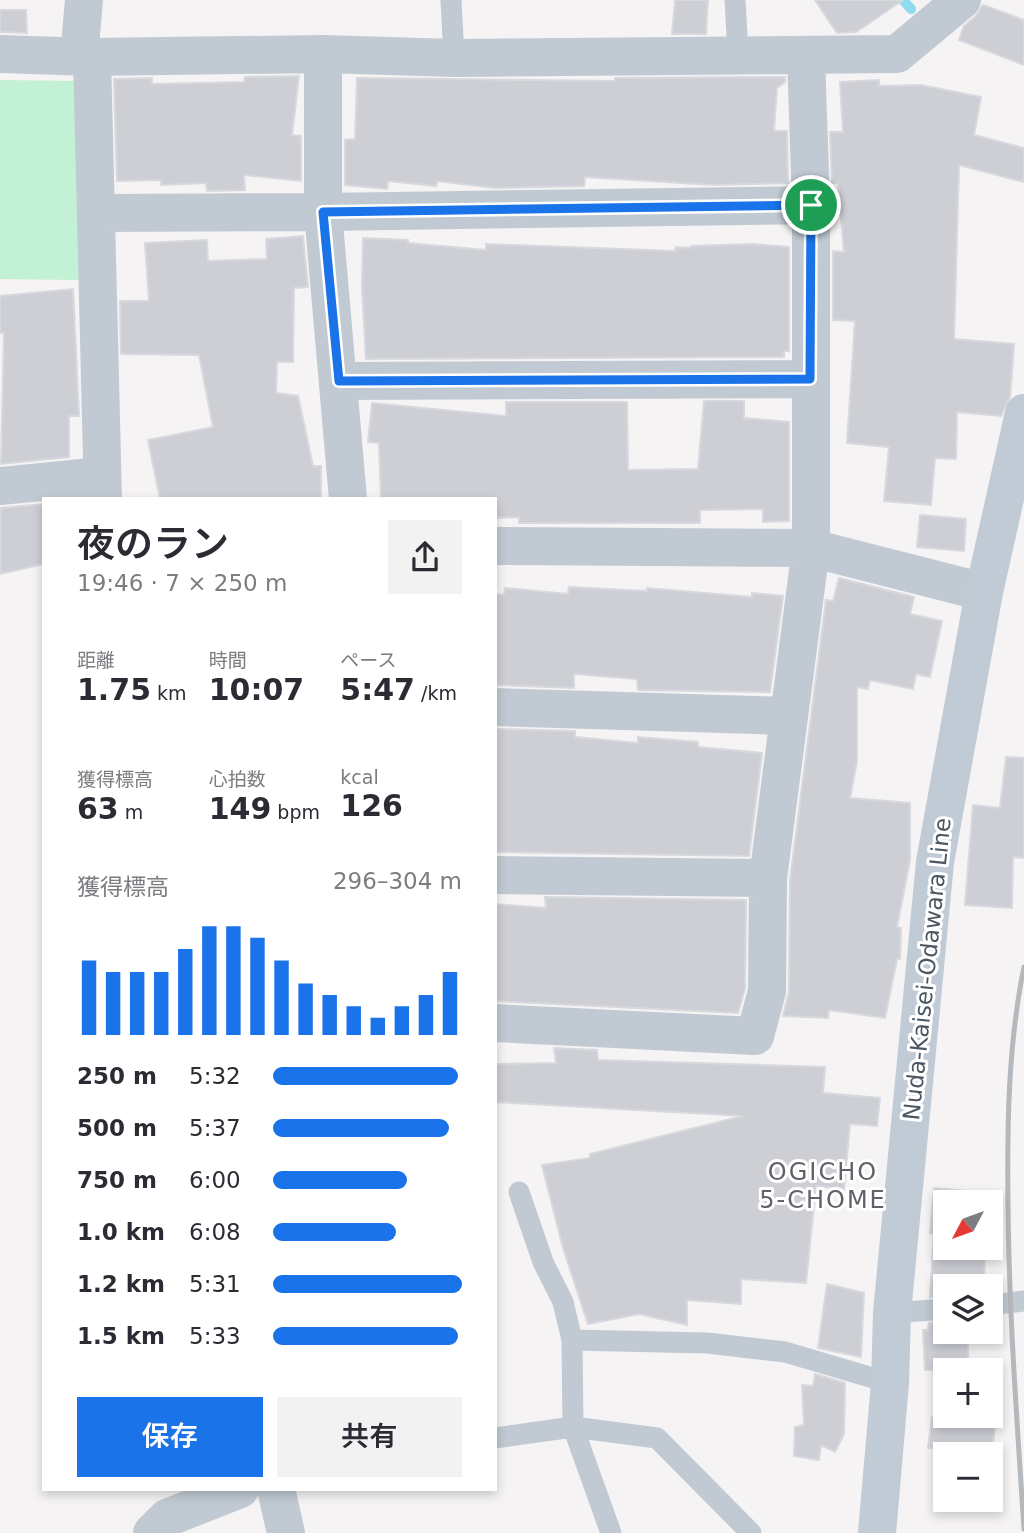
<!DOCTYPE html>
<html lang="ja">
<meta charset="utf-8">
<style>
:root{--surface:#fff;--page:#f2f2f3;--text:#2b2b33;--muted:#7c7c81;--accent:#1a73e8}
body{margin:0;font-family:"DejaVu Sans","Noto Sans JP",sans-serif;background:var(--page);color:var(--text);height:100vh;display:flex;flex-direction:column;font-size:26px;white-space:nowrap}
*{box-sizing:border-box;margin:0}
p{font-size:23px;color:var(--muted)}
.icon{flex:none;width:38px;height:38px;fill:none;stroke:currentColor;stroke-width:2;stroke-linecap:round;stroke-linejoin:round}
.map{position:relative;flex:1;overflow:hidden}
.details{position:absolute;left:42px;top:497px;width:455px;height:994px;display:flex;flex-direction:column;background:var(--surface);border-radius:0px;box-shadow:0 4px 10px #0003}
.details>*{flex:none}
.needle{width:46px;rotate:229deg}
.tools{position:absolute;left:933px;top:1190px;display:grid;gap:14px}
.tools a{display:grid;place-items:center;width:70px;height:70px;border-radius:0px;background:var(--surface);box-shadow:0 4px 10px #0003;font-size:35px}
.pin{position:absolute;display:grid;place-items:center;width:60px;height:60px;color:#fff;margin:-30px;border:4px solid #fff;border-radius:50%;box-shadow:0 2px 7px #0007}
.round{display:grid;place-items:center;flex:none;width:74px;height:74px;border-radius:0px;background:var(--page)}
.summary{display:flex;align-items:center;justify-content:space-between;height:119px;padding:0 35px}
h1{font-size:38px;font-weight:600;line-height:52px}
.figures{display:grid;grid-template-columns:repeat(3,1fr);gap:10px;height:119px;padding:7px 35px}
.figures div{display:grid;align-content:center}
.figures b{font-size:30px;font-weight:600}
.figures small{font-size:19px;font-weight:400}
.figures p{font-size:19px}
.chart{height:196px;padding:14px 35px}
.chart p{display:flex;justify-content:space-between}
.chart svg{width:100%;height:126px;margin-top:7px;stroke:var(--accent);stroke-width:6}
.action{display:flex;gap:14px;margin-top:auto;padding:14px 35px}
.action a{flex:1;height:80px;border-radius:0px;background:var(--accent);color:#fff;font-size:28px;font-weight:600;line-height:80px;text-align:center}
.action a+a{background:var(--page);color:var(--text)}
ul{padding:0 35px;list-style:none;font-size:23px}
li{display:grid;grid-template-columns:112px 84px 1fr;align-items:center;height:52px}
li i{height:18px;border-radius:9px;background:var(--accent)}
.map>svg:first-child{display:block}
.green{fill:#c3f1d5}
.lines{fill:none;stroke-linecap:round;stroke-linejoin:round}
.stream{stroke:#90daee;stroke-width:10}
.building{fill:#cdcfd5;stroke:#d7d9de;stroke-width:2}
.lane{stroke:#c1cad2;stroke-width:21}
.street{stroke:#c1cad2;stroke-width:38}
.secondary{stroke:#c1cbd6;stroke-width:38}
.rail{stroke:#b5b8bd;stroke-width:5}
.route-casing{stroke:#fff;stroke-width:14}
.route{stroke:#1a73e8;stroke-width:9}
.labels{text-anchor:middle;stroke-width:6;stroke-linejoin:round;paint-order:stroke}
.street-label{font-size:23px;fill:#4a5661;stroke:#fff}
.neighbourhood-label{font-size:24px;letter-spacing:2px;fill:#5f6368;stroke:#fff}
</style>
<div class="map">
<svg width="1024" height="1533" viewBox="0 0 1024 1533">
<rect width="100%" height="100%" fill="#f5f3f3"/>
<!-- green -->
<path class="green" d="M0 80 75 81 79 280 0 279Z"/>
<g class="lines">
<!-- stream -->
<path class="stream" d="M903 0 911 9"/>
</g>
<!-- building -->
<path class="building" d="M675 0H708L706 34H672Z
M815 0H903L856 32 837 33Z
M983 5 1024 20V65L959 40 964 26 976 16Z
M0 10H26L27 33 0 32Z
M299 76 292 135 301 136V181L244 175 245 190 207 191 206 183 161 185V180L117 181 114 79 152 78V84L244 82 245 77Z
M785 77V82L777 88 774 131H787L788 183 713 185 585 177 584 186 495 188 437 181 436 186 388 181 387 189 345 185V140L355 139 357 78 615 81V78Z
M879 80V86L921 85 981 97 974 135 1024 148V182L959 165 954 339 1014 344 1011 386 1010 397 1001 416 957 412 956 459 935 458 931 505 884 501 889 447 847 443 855 321 833 320V251L844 252 838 183H832L830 132H843L840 82Z
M303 236 308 287 294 288 293 362H277L276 393 298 396 313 466H321V499H160L148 440 213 427 199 355 121 354 120 301H149L145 243 207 240 208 261 267 259 266 239Z
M363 238 408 240V243L486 250V244L675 251 676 247 691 248V246L753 244 789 247V351H784V357L366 359 362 288Z
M73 289 79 416H69V457L1 464 4 333H0V296Z
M704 401H744V418L789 422V521L763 522V509L700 510V523H519V517L495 518V499H381L379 443 368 442 372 403 506 416V402H627L628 470 698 469Z
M44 504V564L0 574 1 508Z
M920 515 966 519 964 551 917 547Z
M839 578 914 597 910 614 942 621 930 677 916 674 913 689 870 680 868 689 857 687V761L850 798 910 803V860L897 927 901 928 900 959H897L885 1018 829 1010 828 1018 783 1016 789 991 790 880 826 600 833 601Z
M569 587 647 591V588L752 597V593L783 596 770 692 638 690 637 679 574 674V688L495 685V594L504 595 505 588 568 594Z
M495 729 575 731V737L638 743V737L698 742V747L762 753 749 856 495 852Z
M1006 757 1024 758V858L1013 857 1012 908 965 905 973 805 1000 808Z
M545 897 746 900 745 988 738 1013 495 1001V904L546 908Z
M554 1048 597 1050 598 1060 825 1067 823 1093 880 1098 877 1126 850 1124 844 1189 816 1186 806 1283 741 1279V1304L687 1300V1325L639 1314 588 1324 563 1248 542 1165 590 1158V1154L743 1116 495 1102V1064L556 1063Z
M934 1188 966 1191V1202H945V1248H962V1253L985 1255 984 1286H945V1296L930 1297 934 1234 930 1233Z
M827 1284 864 1293 861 1357 818 1348Z
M945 1322V1332H967L969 1370H925L923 1330H928L929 1323Z
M815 1374 845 1383 844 1434 835 1452 821 1445 819 1460 794 1456 795 1427 804 1425 802 1385 813 1386Z
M932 1417 995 1426 991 1456 928 1448Z"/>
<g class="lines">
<!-- lane -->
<path class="lane" d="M451 0 454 58
M735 0 738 53
M519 1192 543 1262 563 1302 572 1340 573 1427 611 1533
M990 1305 1024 1301
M892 1313 945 1309
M572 1340 707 1343 785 1352 890 1383
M495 1438 573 1427 657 1438 751 1533"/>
<!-- street -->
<path class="street" d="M0 54 92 57 323 54 454 58 897 54 962 0
M79 56 84 0
M92 57 103 499
M98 213 323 212V54
M339 381 810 379
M0 486 102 476
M348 499 323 212 811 205
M495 546 811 548 984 592
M495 707 787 716
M495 875 768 878
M495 1023 755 1036 767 991 768 878 811 548V205L806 56
M276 1489 286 1533
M152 1533 167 1518 240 1489"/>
<!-- secondary -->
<path class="secondary" d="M877 1533 890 1383 892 1313 935 862 984 592 1024 413"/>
<!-- rail -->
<path class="rail" d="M1024 967C1008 1045 1007 1126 1008 1205 1009 1314 1017 1421 1024 1529"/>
</g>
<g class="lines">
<!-- route casing -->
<g class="route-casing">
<path id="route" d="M811 205 810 379 339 381 323 212Z"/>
</g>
<!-- route -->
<use href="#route" class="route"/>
</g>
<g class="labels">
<!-- street labels -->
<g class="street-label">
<text transform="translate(927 969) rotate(-84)" y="8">Nuda-Kaisei-Odawara Line</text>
</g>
<!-- neighbourhood labels -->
<g class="neighbourhood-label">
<text x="823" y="1180">OGICHO<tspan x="823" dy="28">5-CHOME</tspan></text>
</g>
</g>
</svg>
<div class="tools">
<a><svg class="needle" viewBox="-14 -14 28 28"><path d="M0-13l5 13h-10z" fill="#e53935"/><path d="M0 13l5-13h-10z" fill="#7c7c81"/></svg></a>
<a><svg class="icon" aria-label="layers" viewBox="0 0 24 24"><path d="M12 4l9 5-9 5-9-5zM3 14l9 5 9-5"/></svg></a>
<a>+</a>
<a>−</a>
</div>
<div class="pin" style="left:811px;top:205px;background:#1e9e55"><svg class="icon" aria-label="arrive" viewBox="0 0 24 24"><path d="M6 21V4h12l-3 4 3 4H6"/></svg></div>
<section class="details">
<div class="summary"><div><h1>夜のラン</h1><p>19:46 · 7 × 250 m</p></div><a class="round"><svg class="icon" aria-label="share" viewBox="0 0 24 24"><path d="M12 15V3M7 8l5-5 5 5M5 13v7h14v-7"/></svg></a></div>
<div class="figures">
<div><p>距離</p><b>1.75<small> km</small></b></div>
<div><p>時間</p><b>10:07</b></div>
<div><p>ペース</p><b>5:47<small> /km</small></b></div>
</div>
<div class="figures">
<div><p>獲得標高</p><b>63<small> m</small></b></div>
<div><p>心拍数</p><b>149<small> bpm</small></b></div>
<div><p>kcal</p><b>126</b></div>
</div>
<div class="chart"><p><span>獲得標高</span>296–304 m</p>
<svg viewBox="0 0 160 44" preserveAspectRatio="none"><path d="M5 44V18M15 44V22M25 44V22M35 44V22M45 44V14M55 44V6M65 44V6M75 44V10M85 44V18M95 44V26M105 44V30M115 44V34M125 44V38M135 44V34M145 44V30M155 44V22"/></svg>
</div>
<ul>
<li><b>250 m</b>5:32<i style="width:98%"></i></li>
<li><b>500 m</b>5:37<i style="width:93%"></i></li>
<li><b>750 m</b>6:00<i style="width:71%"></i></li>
<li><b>1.0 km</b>6:08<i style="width:65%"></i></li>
<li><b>1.2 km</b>5:31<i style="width:100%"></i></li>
<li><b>1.5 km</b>5:33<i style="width:98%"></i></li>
</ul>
<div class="action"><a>保存</a><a>共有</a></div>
</section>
</div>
